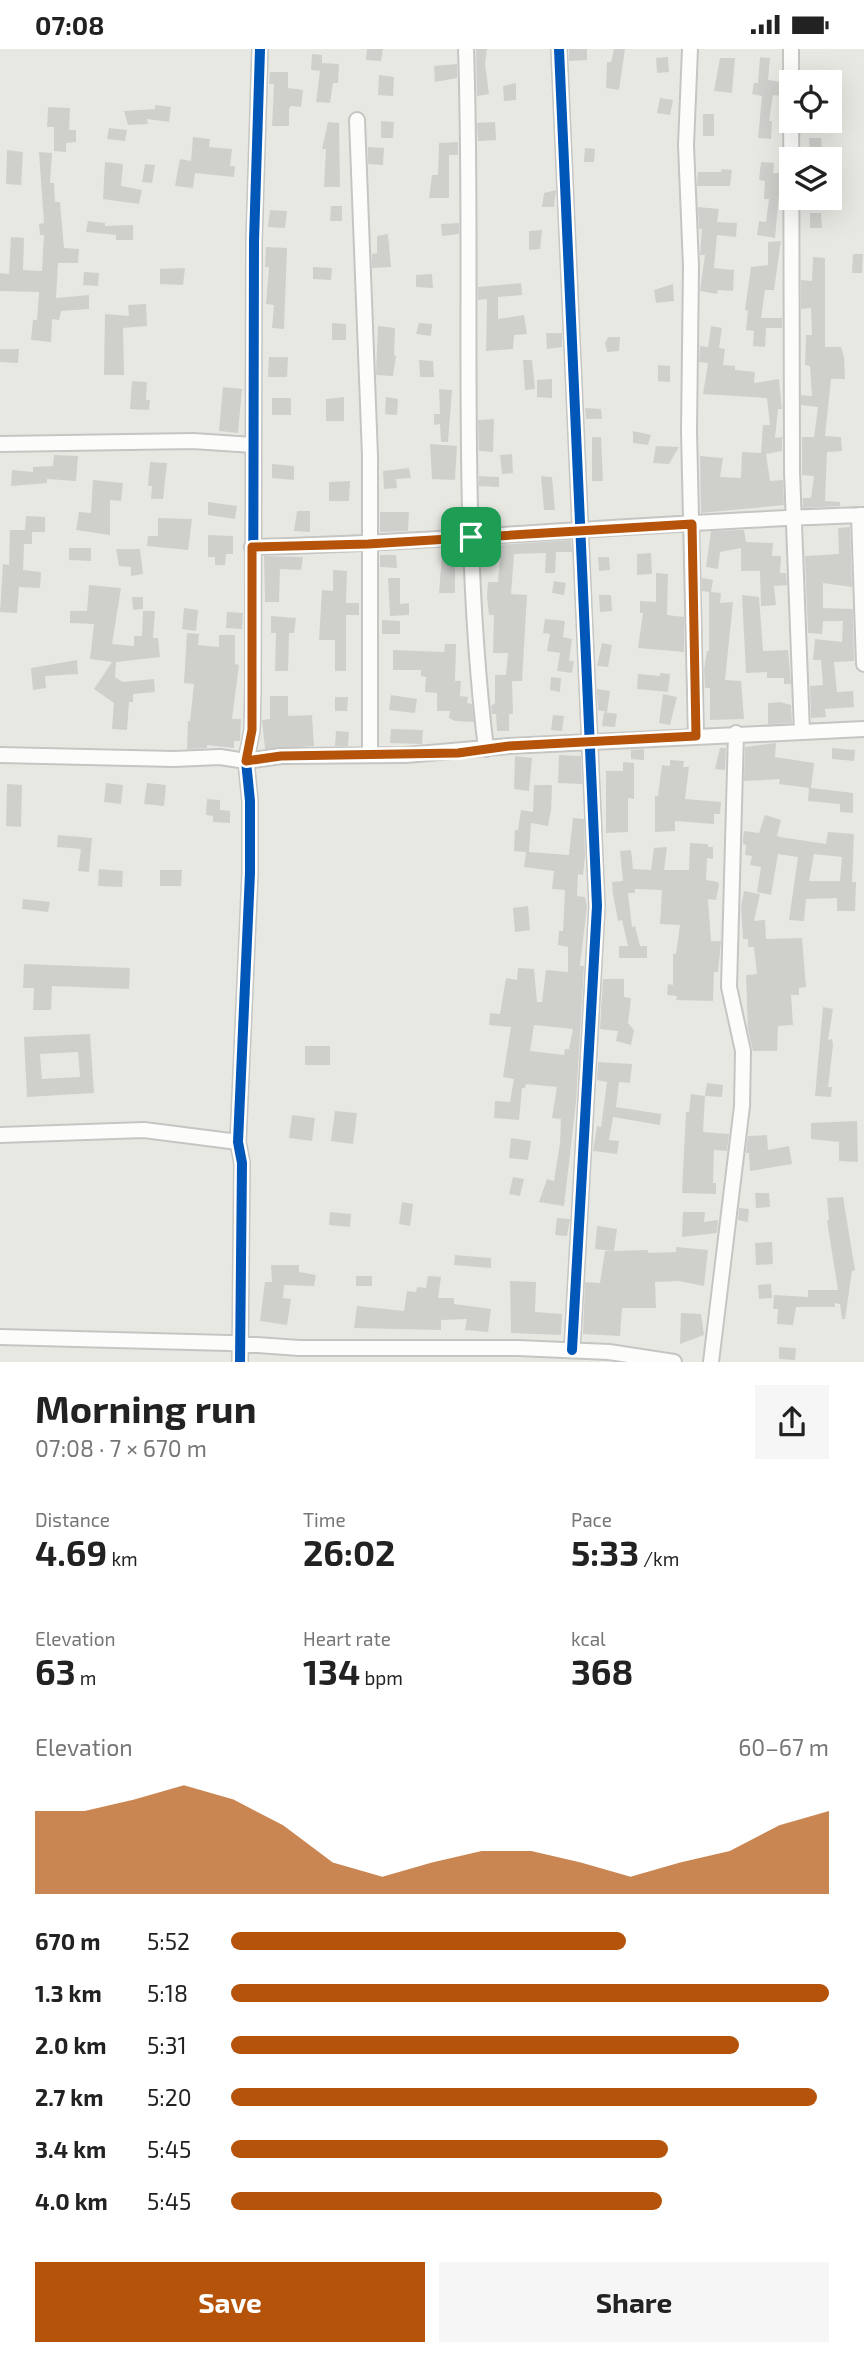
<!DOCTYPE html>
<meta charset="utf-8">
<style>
:root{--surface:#fff;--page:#f6f6f6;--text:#222;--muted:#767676;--accent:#b45309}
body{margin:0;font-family:"Exo 2",sans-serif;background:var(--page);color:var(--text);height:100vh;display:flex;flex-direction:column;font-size:26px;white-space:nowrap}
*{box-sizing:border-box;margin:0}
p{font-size:23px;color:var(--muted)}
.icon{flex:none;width:38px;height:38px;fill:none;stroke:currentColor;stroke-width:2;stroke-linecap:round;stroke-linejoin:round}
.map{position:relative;height:1313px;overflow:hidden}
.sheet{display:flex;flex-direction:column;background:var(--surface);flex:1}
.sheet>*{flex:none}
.controls{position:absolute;left:779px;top:21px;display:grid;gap:14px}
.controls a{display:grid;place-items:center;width:63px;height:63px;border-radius:0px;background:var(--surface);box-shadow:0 7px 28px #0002;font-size:35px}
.pin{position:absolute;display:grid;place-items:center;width:60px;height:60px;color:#fff;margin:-30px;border-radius:14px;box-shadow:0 4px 10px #0006}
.round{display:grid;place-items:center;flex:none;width:74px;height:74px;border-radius:0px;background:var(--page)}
.headline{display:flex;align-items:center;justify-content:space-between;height:119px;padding:0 35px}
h1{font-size:38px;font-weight:700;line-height:52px}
.figures{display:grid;grid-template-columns:repeat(3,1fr);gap:10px;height:119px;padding:7px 35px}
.figures div{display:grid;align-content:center}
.figures b{font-size:35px;font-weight:700}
.figures small{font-size:19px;font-weight:400}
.figures p{font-size:19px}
.chart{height:196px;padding:14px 35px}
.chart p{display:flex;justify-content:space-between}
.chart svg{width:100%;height:126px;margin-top:7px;fill:var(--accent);opacity:.7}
.button{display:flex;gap:14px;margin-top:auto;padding:14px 35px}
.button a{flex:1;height:80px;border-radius:0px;background:var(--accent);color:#fff;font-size:28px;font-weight:700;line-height:80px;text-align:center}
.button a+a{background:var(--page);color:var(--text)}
ul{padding:0 35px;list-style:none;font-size:23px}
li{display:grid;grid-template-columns:112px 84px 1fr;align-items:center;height:52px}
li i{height:18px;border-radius:9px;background:var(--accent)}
.status{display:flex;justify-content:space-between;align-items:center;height:49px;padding:0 35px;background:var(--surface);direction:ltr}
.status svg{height:19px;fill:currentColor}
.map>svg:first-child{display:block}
.building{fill:#cfcfcc;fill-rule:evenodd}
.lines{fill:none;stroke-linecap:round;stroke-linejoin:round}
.minor-casing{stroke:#c5c5c3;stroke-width:18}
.minor{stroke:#fcfcfb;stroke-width:14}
.cycleway-casing{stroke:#fff;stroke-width:15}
.cycleway{stroke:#0057b8;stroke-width:10}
.route-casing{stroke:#fff;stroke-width:14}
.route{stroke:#b45309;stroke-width:9}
</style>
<div class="status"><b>07:08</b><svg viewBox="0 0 49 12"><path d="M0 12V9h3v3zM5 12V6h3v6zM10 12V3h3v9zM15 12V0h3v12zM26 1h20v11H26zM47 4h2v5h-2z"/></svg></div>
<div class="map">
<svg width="864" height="1313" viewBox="0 0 864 1313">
<rect width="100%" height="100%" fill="#e8e8e3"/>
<!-- building -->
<path class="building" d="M367 0H383L381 12 366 11Z
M476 0H487L485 15 489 45 477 47Z
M569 0H587V11L569 12Z
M614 0H625L619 41 606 39 607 13H611Z
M312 5 322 6V14L339 15 338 34H333L330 54 316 53 320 22 311 21Z
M668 8 669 23 657 24 656 9Z
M760 8 770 9 768 31 781 33V47L773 46 769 72H772L771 90 758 89 762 47 752 45 754 34H758Z
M720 9H735L732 44 714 42Z
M457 15V29L435 33 434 17Z
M270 23H288V39L303 41 301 58 291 57 289 60V77H272L274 35H269Z
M379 26 394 28 393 47 378 46Z
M516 34V51L504 52 503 37Z
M660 49 673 51 670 66 657 64Z
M155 56 171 58 169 73 147 70 148 75 128 76 124 62 155 60Z
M48 58 70 59 69 81H76V93L66 94V103L54 102V78H47Z
M703 65H714V87H703Z
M381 72 394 73 393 89H381Z
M328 73 339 74 340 138H324L326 100H322Z
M495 73 496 91 478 92 477 74Z
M109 79 127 81 125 92 107 90Z
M193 88 210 90 209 98 232 100 230 117H235L234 128 195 124 193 139 175 137 180 110 191 112Z
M809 89H821L822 104 810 105Z
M458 93V106H449V149H429L432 126H438L439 94Z
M368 98 384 99 383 116 368 115Z
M585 99 595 100 594 113H584Z
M7 101 23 103 21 136 6 135Z
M39 103 52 104 50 134H54L55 153H60L64 199 79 200 78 214H58L56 249 89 246V260L61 262 59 271 52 270 51 293 31 291 33 271H37L39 243 0 242V224L9 225 11 188 24 189 23 221 42 222 44 186H40L39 175 44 174Z
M105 113 123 115 121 137 142 141 139 155 103 150Z
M761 113 774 114 773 124H781L775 189 757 186 759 172 766 173 769 150H764L765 132 759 131Z
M145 115 155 116 152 134 142 133Z
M722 120 732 121 730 137H697L698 123H721Z
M556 141 554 158H542L544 144Z
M331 157H342V172H330Z
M698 158 719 160 717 173 737 174 736 188 717 186 714 219 734 221 733 242 718 241 717 245 700 242 705 206H700L702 180H699Z
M270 161 287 162 285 179 268 178Z
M810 164H821L822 179H810Z
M88 172 105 174V177L133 176V191H116V186L86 183Z
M459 174V185L442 187 441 175Z
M542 181 540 200 529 201V182Z
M388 185 391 218 372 219V205L377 204V187Z
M781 192 774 241H765L761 269H782V279H766L765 298 753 297 754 282 746 281 748 262 745 261 751 218 768 216V193Z
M266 198 287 199 284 280 272 279 274 256 266 255 269 218H265Z
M853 205H863L862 224H852Z
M813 208 825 209V298H841L844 308 845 330H831L825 387 841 388 842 402 827 403 825 452 840 453V457L803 459V449H811L814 427 802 426V388H814L818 358 801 356V346L812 347 810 317 805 316 806 286H812L811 259 801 260V231L812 232Z
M313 218 332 219 331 231 313 230Z
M185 219 183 236 160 235V220Z
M84 223 99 224 98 237 83 236Z
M432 225 433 239 416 238V226Z
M521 234 522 246 498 248V270L524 266 527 285 514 286 513 300 486 302 487 250 478 251V238Z
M673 235 674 252 656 254 654 241Z
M146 255 147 277 123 279 124 326H104L105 265 129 267 128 256Z
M332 274 346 275V291H332Z
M419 274 432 275 431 287 416 285Z
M378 277 395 279 394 306 396 307 393 327 376 326Z
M711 277 722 279 719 299 725 300 723 316 735 317V321L755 323 754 334 779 330 782 360H778L775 389 782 388V402L766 405 770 432 783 431 784 456 701 464 700 407 723 409 720 428 741 429 742 403 761 404 763 376H770L767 349 703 345 708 314 699 313 700 297 708 298Z
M546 284H562V298L547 300Z
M608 288H620L619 302 607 303 605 294Z
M0 300H19L18 314 0 313Z
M269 308H288L287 328H268Z
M419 311 433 312 434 328H420Z
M523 311H532L535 340 525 341Z
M658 316 670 317V333L658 332Z
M552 330V349L537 348V331Z
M132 332 147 333 146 351H150L149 361 130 360Z
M223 338 242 340 238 384 219 382Z
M439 340 452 341 448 393H441L440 375 434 376V365H440Z
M344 348V372H326V350Z
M386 348 398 350 397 366 385 365Z
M272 349H291V366H272Z
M585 359 601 360 602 370H586Z
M494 370 493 403 479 402 478 371Z
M633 382 651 386 648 396 633 394Z
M592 388H601L603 432H592Z
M430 395 457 397 455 431 432 430Z
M656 397 679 398 669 415 653 414Z
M512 405 513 424 502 425 500 406Z
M54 406 78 407 76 432 47 430V434L11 437 12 421 33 423V418L53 417Z
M150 413 167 414 163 450H151L152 437H148Z
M272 415 294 417V431L272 429Z
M409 419 411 429 396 430 397 439 384 440 383 422Z
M479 427 499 428V438L479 437Z
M541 427 552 428 555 461H544Z
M93 431 123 434 121 452 110 451V486L76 481 79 463 91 464Z
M350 432 349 452H329V433Z
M208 453 237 457 235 470 208 466Z
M297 462H310V483L294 482Z
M380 463H409L408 482 380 483Z
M26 467 45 468V483H32V495H24L23 521 41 523 40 539 19 538 17 564 0 563 3 515 9 516 10 481H25Z
M158 469 192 470 188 501 147 497 148 487H158Z
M850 478 852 538 823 534V559L853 560 854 612 834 613 837 643 853 642 854 658 825 660 826 668 811 669 810 637 823 636 821 611H813L815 590 842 593 843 572H823L822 585 808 584 805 507 839 505 838 479Z
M744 481 746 493 773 494 772 507H781L780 524H786L787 536 774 537 776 556 761 557 760 522H741V499L720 503 718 520 706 518 711 482Z
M208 486 233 487V505H226L225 516H215V508H208Z
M571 491 572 503H556L555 524H545L546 504 514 505 511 545 527 546 522 632H512L513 665H509V682H497L496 665H492L491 657 495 654V626H506L508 604H493L494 566H489L487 547 488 533H498L500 509H495V496Z
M69 499H91V512L69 511Z
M116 500H140L143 525 131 527V518L119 517Z
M651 504 652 525 637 526V505Z
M442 505H455V544H439Z
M380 506H396L397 519 380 518Z
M264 507 303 508 301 521 280 520 279 553H265Z
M598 508H609L610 521 599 522Z
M333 521 347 522 346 554H359V566H346V622H335V591H319L322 541 333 542Z
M656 524 668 525 667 566 684 568V603L638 599 643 564H640V552L656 553Z
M388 529H400V555L409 554V566L390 567Z
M702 529 713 531 711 543 721 544 720 554 733 553 725 631 741 632 744 670 710 671V639H705L704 620 707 602H709V543L702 542Z
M554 532 566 534 564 546 552 544Z
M89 536 121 539 112 595 134 597V587H142L143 562H155L153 589H158L160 608 116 613 115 628 123 633 154 630 155 643 133 645V653H129L127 681 112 680 114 654 94 640 112 613 90 610 94 575 70 574V562H87Z
M599 546H611L612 562 600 563Z
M742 546 759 548 763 602 788 601 791 635H784V629H767V623L746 624Z
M132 548H143V560L133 561Z
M184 559 198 561 196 582 182 580Z
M227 563 243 564 242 580 226 579Z
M271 567 296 569 294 584H289L288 622H275L276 584H271Z
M545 570 565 572 563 588 572 590 569 612H574L572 624 557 622 560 604 547 602 550 585 543 584Z
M382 571 400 572V585H382Z
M187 584 199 585 198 596 219 598V586H235V615L239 616 232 670H241L240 692H234V699L207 696V699L187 700 188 672H190L194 635 184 634Z
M602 594 612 596 608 618 597 617Z
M445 595H456L455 632H461L460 647 468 648 467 654 472 655 474 673 455 672 449 669 450 662H437V644L425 643 426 628 421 627V621H393V601L444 603Z
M77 611 78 625 45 627 46 639 33 641 31 619Z
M660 624 670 625 668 643 637 640 638 625 660 627Z
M551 628 561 629 560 643 550 641Z
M597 640 610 642 607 663 598 661Z
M663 645 677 648 670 676 659 674Z
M391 646 417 650 415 664 389 661Z
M270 647H288V667L312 666 314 697 265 700 262 671 270 670Z
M335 648H348L347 662H335Z
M780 653 791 656 792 674 768 675V654Z
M604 663 617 665 615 678 602 677Z
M553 666 564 667 562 682 551 681Z
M391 680 423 681 422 695 390 694Z
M336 682 349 683 348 697H335Z
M776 694 775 708 814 714 811 739 853 744V764L840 763V755L808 752 809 739 779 735 780 730 744 732 745 698Z
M720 699H726L725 721 715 720Z
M832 699 855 701 854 712 832 710Z
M644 700V711L631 710V701Z
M559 706 581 707 582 735 558 734Z
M515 707 532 709 529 742 514 740Z
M670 711 684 712 683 718H689L685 750 721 753 720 765H714V775L675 772V782L655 783V747H658L662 716 670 717Z
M623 713 634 714V750L628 749V783L606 784V722H623Z
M106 734 123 736 121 755 104 753Z
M147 734 166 736 164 757 144 755Z
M7 735 22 736 21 778 6 777Z
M534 736H552L551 761 548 777 531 774 529 803 569 806 573 769 584 770 585 808 583 826 578 825 577 847 585 848 587 857 580 917H584L576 1053 564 1157 539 1153 547 1130 554 1132 560 1094 561 1070 552 1069 557 1038 526 1035 525 1039H522L519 1071 494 1069 495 1052 510 1053 514 1030 503 1028 511 978 489 976 490 964 500 965 506 929 517 931 518 919 534 920 537 953H542L546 921 568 923V898L558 896 559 882H563L565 841 552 840 554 822 524 818 526 803 514 802 515 781H518L521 761 533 763ZM534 976 573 980 569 1000H565L564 1006 530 1002Z
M207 750 220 751V761L230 762V774L213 773V767L206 766Z
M765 766 781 771 777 787 780 788 826 795 828 783 854 785 852 833H856L855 862H837V849L806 850 804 872 789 871 798 808 778 805 771 846 757 843 761 818 750 816 752 807 745 806 746 796 743 795V790L744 782 759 784ZM814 805 842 808 840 832H809Z
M58 786 92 789 89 823 78 822 81 800 57 798Z
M690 794 708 795V798H713V810L707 809 706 831 718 833 719 836 716 851 708 850 711 892H721L718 923H714L713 952 676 951 677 947 667 946 668 935 673 936V905H676L680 876 660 875 662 841 635 840V844H628L632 878 635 877 640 897H647V909H619V897H628L622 871 618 872 613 845 612 833 623 832 620 802 631 801 633 820 651 821 654 799 667 798 664 821H689Z
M99 820 123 822 122 838 98 837Z
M160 821H182L181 837H160Z
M744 842 760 845 754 872 765 871 766 890 802 889 806 938 799 939V946H791L793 976 778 977 777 1002H753L748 980 746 926 757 925 754 898H748V890H743L741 858Z
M23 850 50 853 48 863 22 860Z
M528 857 530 881 515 883 513 859Z
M24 915 130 919 129 940 52 937 51 961H33L34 939H23Z
M603 930H624V948L631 949 628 974 634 981 631 996 616 992 618 982 600 980Z
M823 958 833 960 828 991 832 990 833 996 828 1038H832L831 1048 815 1047Z
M90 985 94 1044 27 1048 24 988ZM78 1003 80 1028 42 1030 40 1005Z
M305 997H330V1016H305Z
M598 1013 632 1015 630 1034 619 1033 616 1058 661 1065 660 1076 613 1068 609 1091 619 1092 617 1105 593 1102 597 1077 601 1078 607 1033 597 1031Z
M707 1034 723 1036 722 1048 705 1047Z
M691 1045 705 1047 703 1083 729 1085 727 1102 714 1101 713 1134H716V1145L682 1144 686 1063H689Z
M335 1062 357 1064 353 1095 331 1092Z
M292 1066 315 1069 312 1092 289 1089Z
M857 1072 858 1113 839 1112V1093L811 1090V1074Z
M767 1086 768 1101 789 1097 792 1115 750 1122 749 1104H746L748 1087Z
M511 1089 531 1092 528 1111 509 1109Z
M513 1128 524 1130 520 1147 509 1145Z
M755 1144H769L770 1158 756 1159Z
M843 1148 855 1221 852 1222 845 1270H842L840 1255 835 1254V1258H796L793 1276 777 1275 778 1260H773L774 1246 808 1248V1241H838L827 1172 829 1171 827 1149Z
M402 1153 413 1155 410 1177 399 1175Z
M739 1159 749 1160 748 1173 738 1171Z
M330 1163 351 1165 350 1178 329 1176Z
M683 1163H705L704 1173 718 1171 717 1184 682 1188Z
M557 1169 570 1170 567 1187 555 1186Z
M597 1177 617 1180 614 1202 648 1201V1204L676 1203V1198L708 1201 704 1237 679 1232 655 1233 656 1259H622L620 1287 583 1285 585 1233 600 1234 605 1202H614L595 1200Z
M772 1193 773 1215 756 1216 755 1194Z
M455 1206 491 1209V1219L454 1216Z
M271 1216H299V1223L316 1226 314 1237 284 1236 283 1249 291 1250 287 1276 260 1272 265 1233H272Z
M356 1227H372V1237H356Z
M428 1227 441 1228 438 1249H454V1255L491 1260 488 1283 465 1281 467 1270 441 1271V1281L354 1279 357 1257 404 1262 407 1242 416 1243 417 1238 426 1239Z
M510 1232 536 1233 535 1263 562 1265 561 1286 511 1284Z
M771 1235 772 1249 759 1250 758 1236Z
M681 1264 701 1265 704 1286 680 1295Z
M779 1298 796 1299 795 1311 779 1310Z"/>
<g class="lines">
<!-- minor casing -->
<g class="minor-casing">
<path id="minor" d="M466 0C474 233 458 468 486 700
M559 0 597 857 572 1301
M690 0 686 96 691 217 689 382 696 687
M791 0 792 423 802 683
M357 71 370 407V706
M0 395 193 392 253 396
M859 466 864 615
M252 498C456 493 660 472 864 466
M0 706 174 710 220 708 246 712 281 707 406 706 509 697 864 680
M0 1086 144 1081 238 1093
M0 1288 229 1294 299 1299H518L609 1303 674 1313
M240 1313 242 1114 238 1093 250 824V752L246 712 252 681 253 639 254 192 260 0
M711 1313 742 1057 743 1002 729 938 736 684"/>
</g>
<!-- minor -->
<use href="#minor" class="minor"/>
<!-- cycleway casing -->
<g class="cycleway-casing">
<path id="cycleway" d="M559 0 597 857 572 1301
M240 1313 242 1114 238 1093 250 824V752L246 712 252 681 253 639 254 192 260 0"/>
</g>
<!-- cycleway -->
<use href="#cycleway" class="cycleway"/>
</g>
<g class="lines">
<!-- route casing -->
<g class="route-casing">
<path id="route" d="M692 475 696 687 509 697 458 704 281 707 246 712 252 681V498L368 495Z"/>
</g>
<!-- route -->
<use href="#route" class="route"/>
</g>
</svg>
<div class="controls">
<a><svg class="icon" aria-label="locate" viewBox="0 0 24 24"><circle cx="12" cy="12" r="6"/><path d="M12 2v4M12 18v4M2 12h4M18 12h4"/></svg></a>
<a><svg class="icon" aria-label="layers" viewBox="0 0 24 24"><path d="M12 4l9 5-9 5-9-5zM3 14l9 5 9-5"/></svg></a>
</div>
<div class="pin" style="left:471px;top:488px;background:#1e9e55"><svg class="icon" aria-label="arrive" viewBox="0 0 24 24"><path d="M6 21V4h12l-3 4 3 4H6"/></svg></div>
</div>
<section class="sheet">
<div class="headline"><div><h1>Morning run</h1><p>07:08 · 7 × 670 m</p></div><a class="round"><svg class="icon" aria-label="share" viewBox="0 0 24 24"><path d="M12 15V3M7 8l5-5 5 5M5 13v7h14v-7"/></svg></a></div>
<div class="figures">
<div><p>Distance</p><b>4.69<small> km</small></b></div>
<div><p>Time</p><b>26:02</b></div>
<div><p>Pace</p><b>5:33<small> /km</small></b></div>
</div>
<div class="figures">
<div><p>Elevation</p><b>63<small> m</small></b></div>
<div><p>Heart rate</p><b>134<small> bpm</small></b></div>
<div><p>kcal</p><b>368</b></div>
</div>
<div class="chart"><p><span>Elevation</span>60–67 m</p>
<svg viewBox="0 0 160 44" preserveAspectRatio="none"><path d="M0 44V15L10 15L20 11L30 6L40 11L50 20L60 33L70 38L80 33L90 29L100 29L110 33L120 38L130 33L140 29L150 20L160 15V44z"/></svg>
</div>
<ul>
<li><b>670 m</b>5:52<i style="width:66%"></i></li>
<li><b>1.3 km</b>5:18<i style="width:100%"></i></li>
<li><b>2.0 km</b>5:31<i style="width:85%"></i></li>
<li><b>2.7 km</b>5:20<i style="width:98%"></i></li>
<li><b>3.4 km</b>5:45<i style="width:73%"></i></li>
<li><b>4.0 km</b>5:45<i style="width:72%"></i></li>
</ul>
<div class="button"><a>Save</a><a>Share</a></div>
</section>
